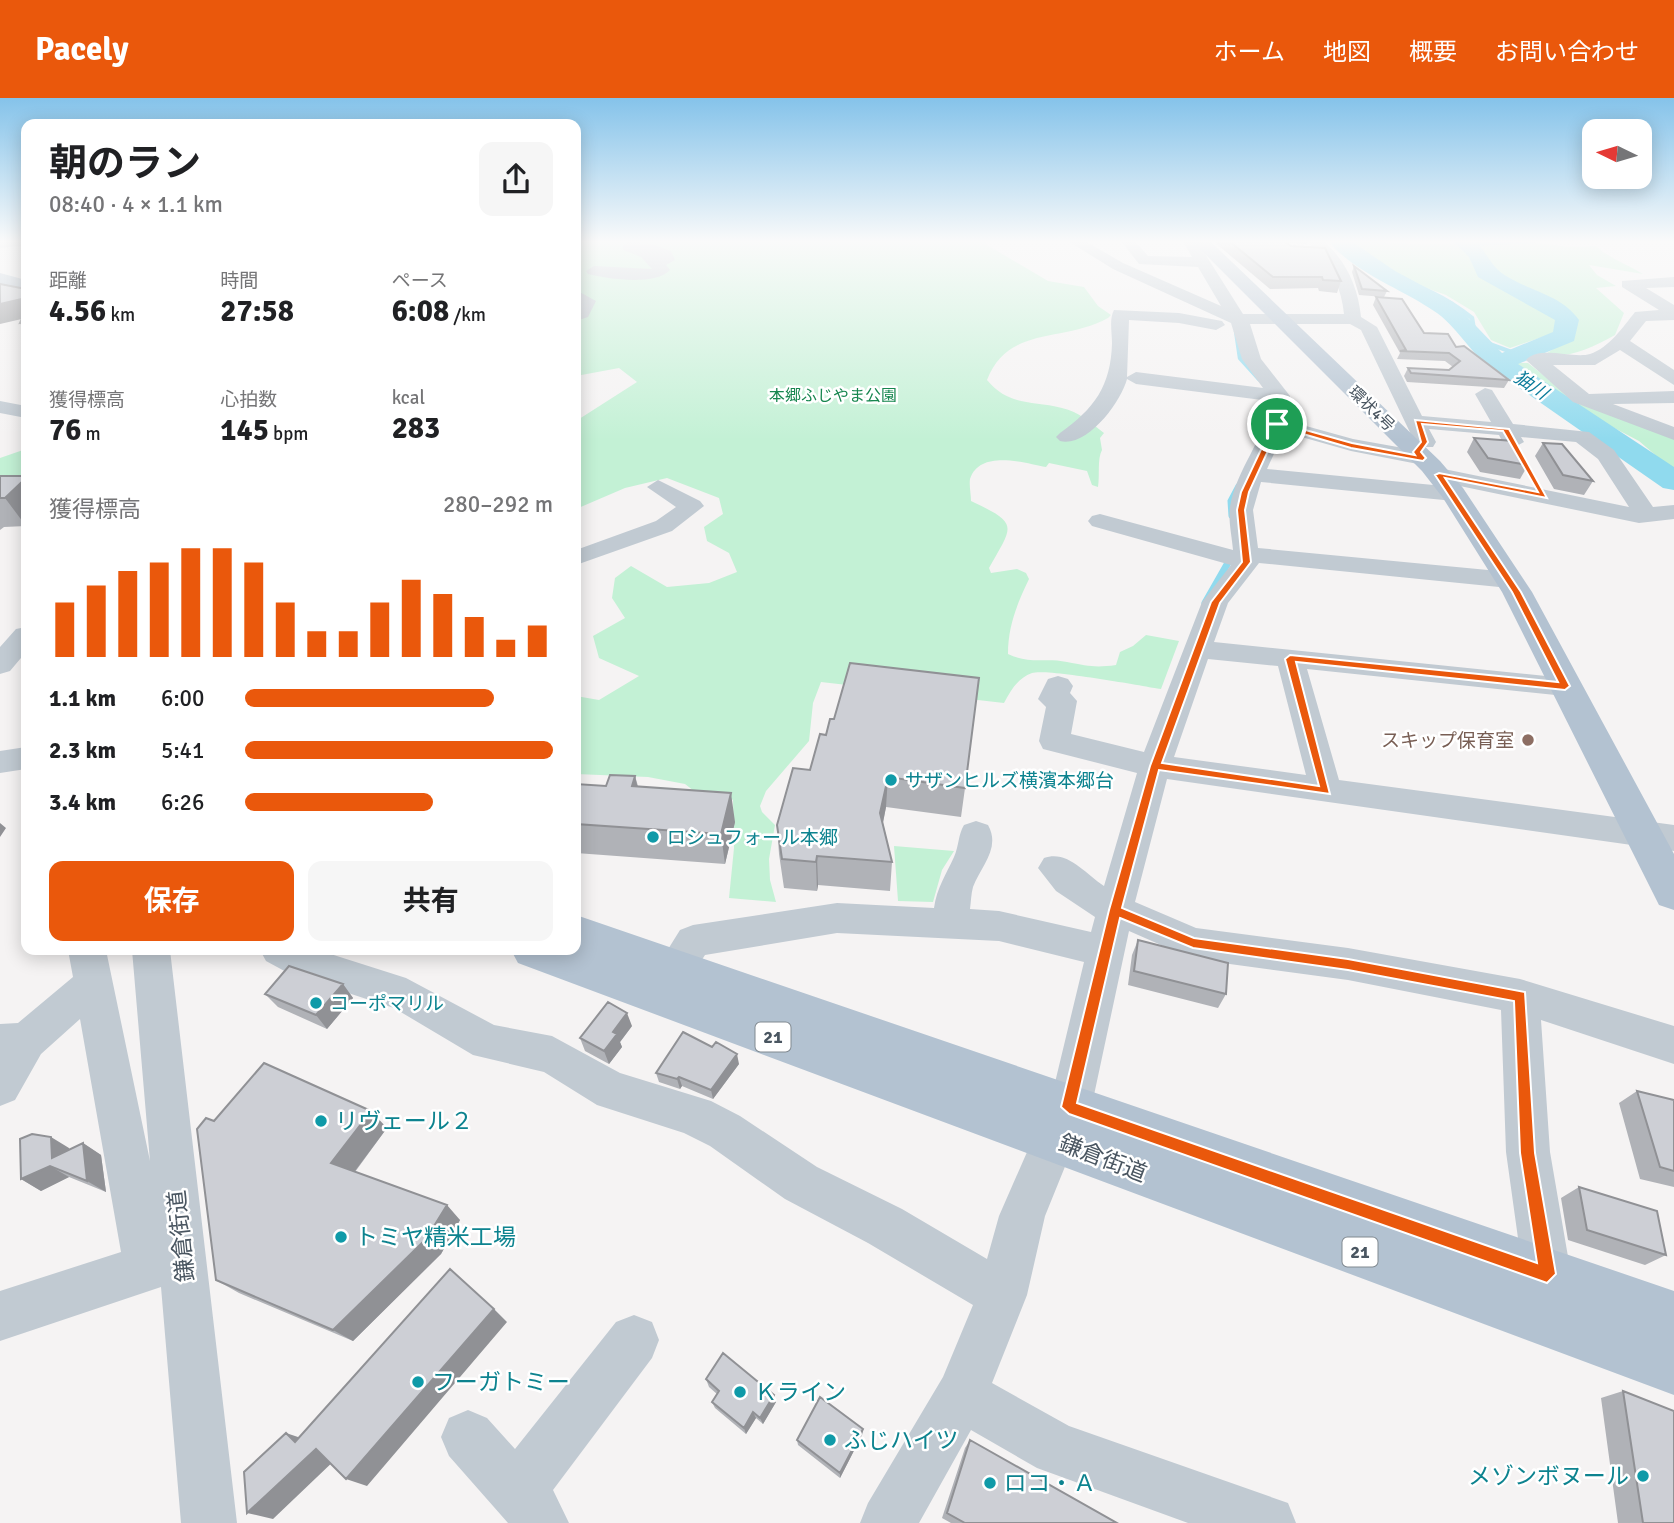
<!DOCTYPE html>
<html lang="ja">
<meta charset="utf-8">
<style>
:root{--surface:#fff;--page:#f6f6f6;--text:#202124;--muted:#757577;--accent:#ea580c}
body{margin:0;font-family:Signika,"Noto Sans JP",sans-serif;background:var(--page);color:var(--text);height:100vh;display:flex;flex-direction:column;font-size:26px;white-space:nowrap}
*{box-sizing:border-box;margin:0}
p{font-size:23px;color:var(--muted)}
.icon{flex:none;width:38px;height:38px;fill:none;stroke:currentColor;stroke-width:2;stroke-linecap:round;stroke-linejoin:round}
.map{position:relative;flex:1;overflow:hidden}
.drawer{position:absolute;left:21px;top:21px;width:560px;height:836px;display:flex;flex-direction:column;background:var(--surface);border-radius:14px;box-shadow:0 4px 18px #0003}
.drawer>*{flex:none}
.needle{width:46px;rotate:275deg}
.tools{position:absolute;left:1582px;top:21px;display:grid;gap:14px}
.tools a{display:grid;place-items:center;width:70px;height:70px;border-radius:14px;background:var(--surface);box-shadow:0 4px 18px #0003;font-size:35px}
.pin{position:absolute;display:grid;place-items:center;width:60px;height:60px;color:#fff;margin:-30px;border:4px solid #fff;border-radius:50%;box-shadow:0 2px 7px #0007}
.round{display:grid;place-items:center;flex:none;width:74px;height:74px;border-radius:14px;background:var(--page)}
.summary{display:flex;align-items:center;justify-content:space-between;height:119px;padding:0 28px}
h1{font-size:38px;font-weight:700;line-height:52px}
.metrics{display:grid;grid-template-columns:repeat(3,1fr);gap:10px;height:119px;padding:7px 28px}
.metrics div{display:grid;align-content:center}
.metrics b{font-size:30px;font-weight:700}
.metrics small{font-size:19px;font-weight:400}
.metrics p{font-size:19px}
.chart{height:196px;padding:14px 28px}
.chart p{display:flex;justify-content:space-between}
.chart svg{width:100%;height:126px;margin-top:7px;stroke:var(--accent);stroke-width:6}
.button{display:flex;gap:14px;margin-top:auto;padding:14px 28px}
.button a{flex:1;height:80px;border-radius:14px;background:var(--accent);color:#fff;font-size:28px;font-weight:700;line-height:80px;text-align:center}
.button a+a{background:var(--page);color:var(--text)}
ul{padding:0 28px;list-style:none;font-size:23px}
li{display:grid;grid-template-columns:112px 84px 1fr;align-items:center;height:52px}
li i{height:18px;border-radius:9px;background:var(--accent)}
header{display:flex;align-items:center;gap:42px;box-sizing:border-box;height:98px;padding:0 35px;background:var(--accent);color:#fff}
header strong{font-size:33px}
nav{display:flex;gap:38px;margin-inline-start:auto;font-size:24px}
.map>svg:first-child{display:block}
.green{fill:#c3f1d5}
.lines{fill:none;stroke-linecap:round;stroke-linejoin:round}
.stream-far2{stroke:#90daee;stroke-width:4.5}
.stream-far1{stroke:#90daee;stroke-width:5}
.stream{stroke:#90daee;stroke-width:7}
.river{fill:#90daee;fill-rule:evenodd}
.minor{fill:#c1cad2;fill-rule:evenodd}
.major{fill:#b3c2d1;fill-rule:evenodd}
.wall{fill:#b0b2b7}
.shaded-wall{fill:#909195}
.building{fill:#cdcfd5;stroke:#909195;stroke-width:2}
.route{fill:#ea580c;stroke:#fff;stroke-width:2;fill-rule:evenodd}
.education-dot{fill:#8d6e63;stroke:#fff;stroke-width:2.5}
.culture-dot{fill:#0f9aa8;stroke:#fff;stroke-width:2.5}
.labels{text-anchor:middle;stroke-width:5;stroke-linejoin:round;paint-order:stroke}
.far-park-label{font-size:16px;fill:#17864f;stroke:#fff}
.far-street-label{font-size:16px;fill:#4a5661;stroke:#fff}
.far-water-label{font-size:18px;font-style:italic;fill:#0c7c9b;stroke:#fff}
.shield{fill:#fff;stroke:#808990;stroke-width:2}
.shield-label{font-size:18px;font-weight:bold;fill:#4a5661}
.education-label{font-size:19px;fill:#785e54;stroke:#fff;text-anchor:end}
.culture-label{font-size:19px;fill:#0d838f;stroke:#fff;text-anchor:start}
.near-culture-label{font-size:23px;fill:#0d838f;stroke:#fff;text-anchor:start}
.near-street-label{font-size:23px;fill:#4a5661;stroke:#fff}
</style>
<header>
<strong>Pacely</strong>
<nav><a>ホーム</a><a>地図</a><a>概要</a><a>お問い合わせ</a></nav>
</header>
<div class="map">
<svg width="1674" height="1425" viewBox="0 0 1674 1425">
<rect width="100%" height="100%" fill="#f5f3f3"/>
<!-- green -->
<path class="green" d="M576 143H985L987 147 1048 183 1084 189 1098 208 1111 217 1108 220C1063 245 1008 227 987 282 1010 309 1031 302 1062 310 1079 314 1090 324 1104 335L1100 340 1102 352C1097 361 1100 377 1098 389L1092 387 1087 373 1049 365 1046 369C1024 365 980 351 970 381 969 387 971 396 971 403 1020 426 1013 427 989 470L991 475 1017 471 1026 475 1029 481C1017 506 1008 528 1008 556 1032 567 1045 559 1067 564 1088 568 1095 570 1116 567L1120 554 1133 548 1146 537 1179 543 1161 591C1143 588 1045 570 1032 575 1018 580 1011 592 1004 605L821 584 813 605 809 643 766 693 760 708 762 714 775 727 769 761 770 782 776 804 729 800 734 750 733 702 724 696 694 693 685 686 648 679 576 676V598L599 602 639 578 599 560 593 538 625 520 612 500 615 480 631 468 667 489 709 485 737 474 729 455 707 443 704 429 723 416 719 400 667 380 625 390 576 411V323L637 284 619 270 576 278Z
M1345 143 1425 146 1525 143 1570 149 1596 148C1610 161 1627 166 1643 176L1589 167 1597 177 1616 188 1596 190 1624 215 1615 237C1591 250 1572 260 1544 257L1574 238 1573 217 1547 203 1521 194 1554 212 1560 222 1557 234 1510 250 1491 242 1474 214 1446 197 1407 183Z
M1515 265H1528L1571 299 1674 341V373L1639 343 1578 311Z
M26 351V398L0 397V360Z
M894 748 954 753 942 772 933 804 898 803Z"/>
<g class="lines">
<!-- stream-far2 -->
<path class="stream-far2" d="M1466 146 1533 143
M1396 183C1425 188 1449 202 1472 220L1474 232 1469 234
M1236 233 1240 260 1259 281
M1476 241 1517 256"/>
<!-- stream-far1 -->
<path class="stream-far1" d="M1231 418 1230 403 1238 388
M1228 465 1231 459"/>
<!-- stream -->
<path class="stream" d="M1205 505 1229 463"/>
<!-- river -->
<path class="river" d="M1329 143H1351L1395 173 1453 204 1502 255 1553 234 1555 222 1478 179 1469 159 1453 143H1475C1486 153 1491 168 1503 176 1528 193 1561 196 1579 222L1574 243 1518 266 1674 369V392L1663 390 1492 271C1470 255 1456 227 1434 213 1404 192 1351 173 1329 143Z"/>
<!-- minor -->
<path class="minor" d="M0 143H26V147L0 150Z
M1068 143H1085L1123 165 1221 208 1198 169 1139 166 1121 143H1135L1148 158 1192 159 1183 143H1197L1243 216H1344C1341 184 1327 166 1308 143H1323C1346 162 1358 189 1361 219L1377 229 1422 318 1491 324 1475 296 1485 290 1492 292 1513 326 1589 334 1614 352 1653 409 1674 407V421L1639 425 1431 382 1428 377 1439 370 1629 409 1598 361 1576 344 1521 339 1524 344 1513 350 1505 349 1499 337 1429 331 1436 344 1433 349H1417L1361 232 1350 226H1250L1261 261 1290 298 1288 323 1353 341 1431 355 1434 360 1423 367 1351 353 1284 334 1267 371 1454 389 1465 396 1454 403 1261 384 1253 412 1258 450 1509 474 1518 477 1522 482 1518 487 1509 490 1259 465 1228 505 1214 544 1575 581 1580 588 1575 595 1565 598 1307 571 1339 682 1674 727V753L1167 681 1135 804 1196 830 1348 850 1520 881 1674 928V966L1541 922 1550 1054 1571 1176 1564 1193 1547 1200 1530 1193 1523 1176 1506 1054 1501 912 1348 882 1193 861 1129 833 1094 997 1045 1118 1027 1197 992 1285 1069 1328 1288 1405 1296 1425H1188L1037 1370 971 1332 919 1425H860L868 1405 943 1279 973 1207 868 1145 785 1101 710 1048 684 1035 597 1007 544 974 473 957 394 910 290 876 266 863 260 852H318L406 880 494 927 552 938 620 975 711 1003 740 1018 817 1069 902 1111 987 1161 999 1118 1052 997 1084 864 999 843 837 835 705 857C693 876 686 889 662 881L657 869 680 832 693 827 837 805 934 810C937 789 946 777 954 759 959 748 958 737 964 727L976 723 988 727C1001 750 981 768 973 789 971 796 971 804 970 811L999 813 1091 834 1095 819 1056 793 1038 770 1044 760C1068 752 1084 775 1104 788L1137 675 1043 651 1039 643 1046 609 1038 601 1048 581 1058 578 1068 581 1073 588 1070 595 1077 603 1071 636 1144 654 1202 504 1231 467 1092 428 1088 423 1092 418 1100 416 1233 452C1232 439 1228 422 1230 409 1236 371 1265 342 1270 303L1136 286 1127 281C1121 304 1087 350 1060 343L1056 339 1060 335C1094 311 1111 288 1112 245 1112 234 1109 221 1114 212L1179 215 1222 223 1225 227 1216 232 1179 225 1129 222 1127 279 1136 274 1263 290 1242 261 1231 225 1113 171ZM1208 561 1278 568 1306 677 1174 659Z
M630 144 651 146 671 153 675 162 666 167 670 172C655 188 608 181 588 176L586 173 594 168 652 171 641 159 623 152V146Z
M1674 179V189L1646 190 1674 207V222L1646 223 1630 243 1674 272V287L1620 252 1595 267H1553L1589 296 1674 293V305L1613 306 1674 329V342L1573 304 1526 262C1539 247 1573 261 1590 256 1609 250 1623 229 1635 214L1659 212 1622 189V183Z
M576 192 596 203 588 219 576 223 579 205 576 203Z
M0 303 26 308V320L0 315Z
M658 382 700 403 704 408 672 433 576 467V452L656 423 676 409 647 389Z
M26 529V554L10 573 0 576V549L16 531Z
M26 649V671L0 675V653Z
M68 852H106L150 1063 132 852H170L237 1425H181L161 1189 0 1243V1193L121 1154 80 921 41 956 15 1002 0 1008V926L18 925 73 879Z
M634 1217 652 1224 659 1242 652 1260 553 1392 569 1425H508L449 1358 441 1339 449 1320 468 1312 487 1320 515 1351 616 1224Z"/>
<!-- major -->
<path class="major" d="M1192 143H1210L1440 363 1463 390 1532 494 1674 756V812L1659 807 1502 494 1443 400 1422 373Z
M0 175 26 182V194L0 187Z
M576 817 1674 1193V1297L518 865 511 852H576Z"/>
</g>
<!-- wall -->
<path class="wall" d="M1213 143H1308L1307 146 1288 145 1341 183 1337 195 1319 193 1318 190 1270 191Z
M1354 168 1387 193 1384 199 1359 197 1352 174Z
M1376 199 1424 235 1456 249 1509 282 1504 290 1407 284 1404 278 1408 270 1449 272 1453 269 1445 263 1397 261 1400 255 1373 207Z
M1474 340 1528 367 1520 381 1480 374 1467 354Z
M1543 345 1593 383 1584 397 1554 391 1535 358Z
M0 378H26V428L4 429 0 432Z
M820 636 965 690 961 719 886 709 883 725 892 764 890 793 818 787 817 793 784 790 779 756 777 727 810 672Z
M635 678 638 688 735 724 725 766 576 755V686L606 688Z
M1138 842 1226 896 1218 910 1128 887 1132 857Z
M343 886 353 900 327 931 278 909 265 896Z
M632 928 620 944 622 949 609 966 585 953 580 940Z
M739 966 713 1001 682 988 680 991 659 984 656 975Z
M1637 993 1674 1002V1089L1640 1081 1619 1005Z
M214 1023 387 1030 355 1074 460 1122 441 1156 353 1243 239 1195 216 1182Z
M83 1045 101 1057 106 1094 69 1079 41 1093 21 1081 69 1050 70 1052Z
M1579 1089 1666 1157 1645 1167 1568 1142 1561 1100Z
M706 1281 774 1297 776 1304 763 1326 756 1320 746 1336 715 1310 712 1304 717 1296 709 1289Z
M1623 1293 1674 1425H1618L1601 1300Z
M863 1331 862 1337 840 1380 798 1347 797 1342Z
M970 1342 1117 1425H951L942 1420 965 1350Z"/>
<!-- shaded-wall -->
<path class="shaded-wall" d="M26 200V220L0 226V206Z
M26 224V235L20 225Z
M26 380V428L5 400Z
M635 678 642 708 632 688Z
M888 679 886 709 879 744 880 715Z
M731 695 735 724 725 766 721 736Z
M0 725 6 730 0 739Z
M817 758 818 787 817 793 816 764Z
M343 886 353 900 327 931 316 917Z
M627 915 632 928 620 944 622 949 609 966 604 953 613 934Z
M737 956 739 966 713 1001 711 992Z
M679 979 682 988 680 991 677 981Z
M371 1013 387 1030 349 1081 331 1065Z
M51 1039 69 1050 71 1072 52 1060Z
M83 1045 101 1057 106 1094 87 1083Z
M50 1068 69 1079 41 1093 21 1081Z
M447 1107 460 1122 441 1156 353 1243 333 1232Z
M494 1211 507 1224 367 1388 346 1381Z
M774 1297 776 1304 763 1326 760 1320Z
M753 1314 756 1320 746 1336 744 1330Z
M863 1331 862 1337 840 1380V1375Z
M286 1335 310 1343 338 1359 273 1421 247 1415 295 1344Z"/>
<!-- building -->
<path class="building" d="M1229 143H1283L1291 148 1325 150 1341 183 1323 182 1322 179H1273Z
M1354 168 1387 193 1362 191Z
M0 186 26 191V200L0 206Z
M1376 199 1402 201 1424 235 1448 236 1456 249 1464 248 1509 282 1411 275 1408 270 1449 272 1460 263 1449 255 1400 253 1406 252Z
M26 212V224L20 225Z
M1474 340 1514 343 1528 367 1488 360Z
M1543 345 1562 346 1593 383 1563 377Z
M0 378H26V380L5 400H0Z
M850 565 979 580 965 690 888 679 880 715 892 764 817 758 816 764 782 761 777 727 793 670 810 672 820 636 826 637 830 621H834Z
M610 677 635 678 632 688 731 695 721 736 576 726V686L606 688Z
M1138 842 1228 865 1226 896 1134 873Z
M289 868 343 886 316 917 265 896Z
M608 904 627 915 613 934 617 936 604 953 580 940Z
M683 934 712 949 716 944 737 956 711 992 679 979 677 981 656 975Z
M264 965 371 1013 331 1065 447 1107 426 1141 333 1232 216 1182 197 1031 206 1020 214 1023Z
M1637 993 1674 1002V1073L1660 1069Z
M32 1036 51 1039 52 1060 83 1045 87 1083 50 1068 21 1081 20 1041Z
M1579 1089 1657 1113 1666 1157 1587 1132Z
M450 1171 494 1211 346 1381 316 1351 247 1415 244 1374 286 1335 295 1344Z
M723 1255 774 1297 760 1320 753 1314 744 1330 712 1304 719 1293 706 1281Z
M1623 1293 1674 1313V1425H1643Z
M820 1299 863 1331 840 1375 797 1342Z
M970 1342 1117 1425H965L947 1415Z"/>
<!-- sky -->
<linearGradient id="sky" x2="0" y2="1"><stop stop-color="#85c3ea"/><stop offset="0.42" stop-color="#fafafa"/><stop offset="1" stop-color="#fafafa" stop-opacity="0"/></linearGradient>
<rect width="1674" height="342" fill="url(#sky)"/>
<!-- route -->
<path class="route" d="M1415 322 1509 331 1547 400 1445 380 1521 494 1570 588 1565 592 1296 564 1330 696 1159 672 1122 810 1194 840 1348 861 1525 894 1535 1055 1556 1176 1547 1185 1069 1016 1061 1009 1109 812 1150 668 1211 504 1242 464 1237 412 1241 394 1273 326 1277 324 1352 345 1415 357 1413 354 1421 344ZM1422 326 1503 333 1538 394 1439 375 1435 377 1512 494 1558 584 1290 557 1285 561 1319 688 1162 665 1220 505 1251 464 1245 412 1249 394 1279 329 1351 350 1423 363 1426 360 1421 354 1428 344ZM1120 820 1193 850 1348 872 1514 903 1520 1055 1537 1165 1077 1005Z"/>
<!-- markers -->
<circle class="education-dot" cx="1528" cy="642" r="7"/>
<g class="culture-dot">
<circle cx="891" cy="682" r="7"/>
<circle cx="653" cy="739" r="7"/>
<circle cx="316" cy="905" r="7"/>
<circle cx="321" cy="1023" r="7"/>
<circle cx="341" cy="1139" r="7"/>
<circle cx="418" cy="1284" r="7"/>
<circle cx="740" cy="1294" r="7"/>
<circle cx="830" cy="1342" r="7"/>
<circle cx="1643" cy="1378" r="7"/>
<circle cx="990" cy="1385" r="7"/>
</g>
<g class="labels">
<!-- far-park labels -->
<g class="far-park-label">
<text x="833" y="303">本郷ふじやま公園</text>
</g>
<!-- far-street labels -->
<g class="far-street-label">
<text transform="translate(1372 310) rotate(44)" y="6">環状4号</text>
</g>
<!-- far-water labels -->
<g class="far-water-label">
<text transform="translate(1531 287) rotate(34)" y="6">㹨川</text>
</g>
<!-- shield labels -->
<g class="shield">
<rect x="755.5" y="924.5" width="35" height="29" rx="5"/>
<rect x="1342.5" y="1139.5" width="35" height="29" rx="5"/>
</g>
<g class="shield-label">
<text x="773" y="945">21</text>
<text x="1360" y="1160">21</text>
</g>
<!-- education labels -->
<g class="education-label">
<text x="1514" y="649">スキップ保育室</text>
</g>
<!-- culture labels -->
<g class="culture-label">
<text x="905" y="689">サザンヒルズ横濱本郷台</text>
<text x="667" y="746">ロシュフォール本郷</text>
<text x="330" y="912">コーポマリル</text>
</g>
<!-- near-culture labels -->
<g class="near-culture-label">
<text x="335" y="1031">リヴェール２</text>
<text x="355" y="1147">トミヤ精米工場</text>
<text x="432" y="1292">フーガトミー</text>
<text x="754" y="1302">Ｋライン</text>
<text x="844" y="1350">ふじハイツ</text>
<text x="1629" y="1386" text-anchor="end">メゾンボヌール</text>
<text x="1004" y="1393">ロコ・Ａ</text>
</g>
<!-- near-street labels -->
<g class="near-street-label">
<text transform="translate(1103 1060) rotate(21)" y="8">鎌倉街道</text>
<text transform="translate(181 1138) rotate(-96)" y="8">鎌倉街道</text>
</g>
</g>
</svg>
<div class="tools">
<a><svg class="needle" viewBox="-14 -14 28 28"><path d="M0-13l5 13h-10z" fill="#e53935"/><path d="M0 13l5-13h-10z" fill="#757577"/></svg></a>
</div>
<div class="pin" style="left:1277px;top:326px;background:#1e9e55"><svg class="icon" aria-label="arrive" viewBox="0 0 24 24"><path d="M6 21V4h12l-3 4 3 4H6"/></svg></div>
<section class="drawer">
<div class="summary"><div><h1>朝のラン</h1><p>08:40 · 4 × 1.1 km</p></div><a class="round"><svg class="icon" aria-label="share" viewBox="0 0 24 24"><path d="M12 15V3M7 8l5-5 5 5M5 13v7h14v-7"/></svg></a></div>
<div class="metrics">
<div><p>距離</p><b>4.56<small> km</small></b></div>
<div><p>時間</p><b>27:58</b></div>
<div><p>ペース</p><b>6:08<small> /km</small></b></div>
</div>
<div class="metrics">
<div><p>獲得標高</p><b>76<small> m</small></b></div>
<div><p>心拍数</p><b>145<small> bpm</small></b></div>
<div><p>kcal</p><b>283</b></div>
</div>
<div class="chart"><p><span>獲得標高</span>280–292 m</p>
<svg viewBox="0 0 160 44" preserveAspectRatio="none"><path d="M5 44V25M15 44V19M25 44V14M35 44V11M45 44V6M55 44V6M65 44V11M75 44V25M85 44V35M95 44V35M105 44V25M115 44V17M125 44V22M135 44V30M145 44V38M155 44V33"/></svg>
</div>
<ul>
<li><b>1.1 km</b>6:00<i style="width:81%"></i></li>
<li><b>2.3 km</b>5:41<i style="width:100%"></i></li>
<li><b>3.4 km</b>6:26<i style="width:61%"></i></li>
</ul>
<div class="button"><a>保存</a><a>共有</a></div>
</section>
</div>
